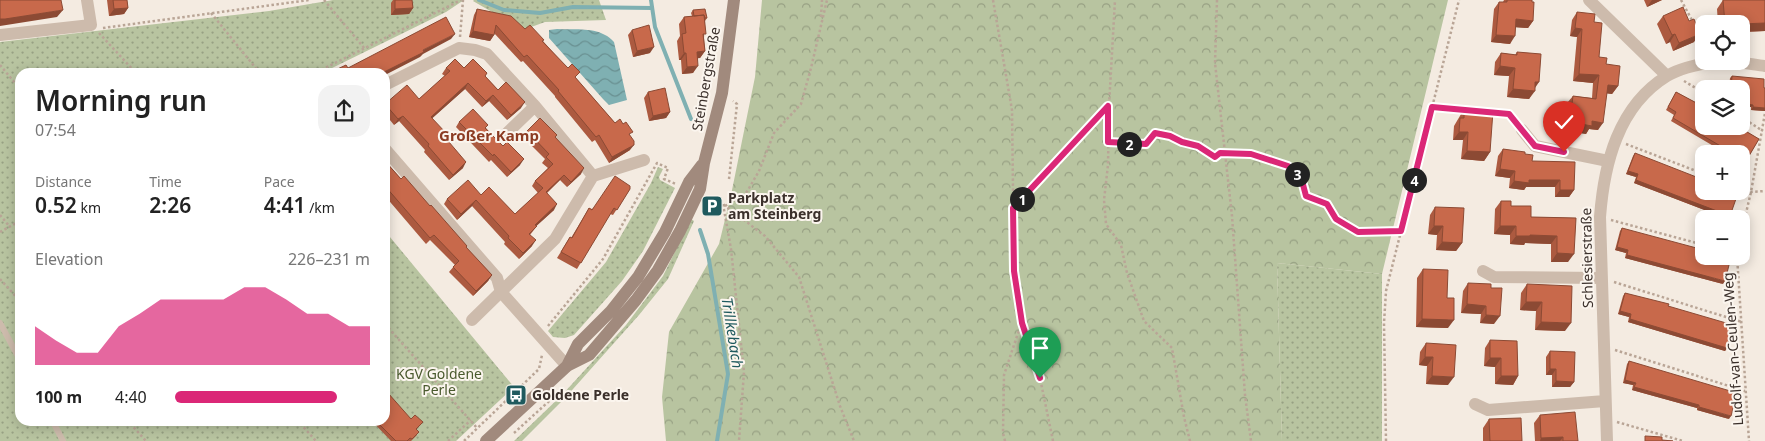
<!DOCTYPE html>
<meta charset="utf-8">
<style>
:root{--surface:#fff;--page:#f2f2f2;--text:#222;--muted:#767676;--accent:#db2777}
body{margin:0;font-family:"Noto Sans",sans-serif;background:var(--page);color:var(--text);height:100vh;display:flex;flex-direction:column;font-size:19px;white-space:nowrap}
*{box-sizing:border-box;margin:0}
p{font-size:16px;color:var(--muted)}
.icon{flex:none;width:28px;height:28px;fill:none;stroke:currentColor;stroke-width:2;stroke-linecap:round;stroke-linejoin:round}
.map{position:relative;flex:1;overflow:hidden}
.panel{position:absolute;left:15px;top:68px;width:375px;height:358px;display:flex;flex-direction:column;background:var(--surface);border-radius:15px;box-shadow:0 2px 12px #0003}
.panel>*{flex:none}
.fabs{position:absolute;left:1695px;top:15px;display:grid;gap:10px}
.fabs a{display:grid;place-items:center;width:55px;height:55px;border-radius:10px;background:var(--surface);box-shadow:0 2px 12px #0003;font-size:25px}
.pin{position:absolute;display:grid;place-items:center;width:42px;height:42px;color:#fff;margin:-51px -21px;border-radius:50% 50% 50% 0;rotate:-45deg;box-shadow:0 0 5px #0007}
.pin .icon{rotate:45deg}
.km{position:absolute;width:25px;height:25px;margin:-12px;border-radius:50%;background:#222;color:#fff;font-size:14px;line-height:25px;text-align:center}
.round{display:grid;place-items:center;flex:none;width:52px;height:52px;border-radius:15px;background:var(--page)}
.head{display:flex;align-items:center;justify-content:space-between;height:85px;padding:0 20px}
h1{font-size:28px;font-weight:600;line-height:38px}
.metrics{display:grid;grid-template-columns:repeat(3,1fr);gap:8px;height:85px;padding:5px 20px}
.metrics div{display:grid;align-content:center}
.metrics b{font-size:21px;font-weight:600}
.metrics small{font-size:14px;font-weight:400}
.metrics p{font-size:14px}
.chart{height:140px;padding:10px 20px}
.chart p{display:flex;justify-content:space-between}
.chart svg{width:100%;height:90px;margin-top:5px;fill:var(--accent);opacity:.7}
ul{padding:0 20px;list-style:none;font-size:16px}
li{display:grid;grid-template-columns:80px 60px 1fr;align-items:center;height:38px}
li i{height:12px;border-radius:6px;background:var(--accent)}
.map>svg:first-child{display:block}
.green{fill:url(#green-dots)}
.forest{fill:url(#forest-crowns)}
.water{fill:url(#water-waves)}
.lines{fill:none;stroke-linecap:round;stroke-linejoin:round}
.stream{stroke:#7fb0b2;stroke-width:4}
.path{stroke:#b9a596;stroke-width:2.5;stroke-dasharray:2.5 2.5;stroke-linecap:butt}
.lane{stroke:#cdbbac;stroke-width:6}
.street{stroke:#cdbbac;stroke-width:12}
.secondary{stroke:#a18a7d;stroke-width:12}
.wall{fill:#ac5a40}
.shaded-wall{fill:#8c4a34}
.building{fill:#c8694b;stroke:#8c4a34}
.route-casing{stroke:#fff;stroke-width:10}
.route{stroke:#db2777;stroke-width:6}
.labels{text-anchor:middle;stroke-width:4;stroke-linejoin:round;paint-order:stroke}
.street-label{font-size:14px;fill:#3b302b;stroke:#fbf5ee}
.poi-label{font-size:14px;font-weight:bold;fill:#3b302b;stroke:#fbf5ee;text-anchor:start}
.park-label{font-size:14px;fill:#4a5a2e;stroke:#fbf5ee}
.neighbourhood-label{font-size:15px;font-weight:bold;fill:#8c3b22;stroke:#fbf5ee}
.water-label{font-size:15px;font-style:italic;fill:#1f5a5e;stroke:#fbf5ee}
</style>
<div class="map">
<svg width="1765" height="441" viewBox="0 0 1765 441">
<defs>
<pattern id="green-dots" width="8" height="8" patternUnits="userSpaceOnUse" patternTransform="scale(1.25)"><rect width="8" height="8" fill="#b8c4a0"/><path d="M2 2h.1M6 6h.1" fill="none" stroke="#97a083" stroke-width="1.8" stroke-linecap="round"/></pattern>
<pattern id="forest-crowns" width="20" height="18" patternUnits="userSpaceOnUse" patternTransform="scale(1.25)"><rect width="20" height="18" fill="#b8c4a0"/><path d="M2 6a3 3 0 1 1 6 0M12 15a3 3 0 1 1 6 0" fill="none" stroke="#97a083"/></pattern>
<pattern id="water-waves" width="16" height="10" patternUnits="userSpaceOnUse" patternTransform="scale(1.25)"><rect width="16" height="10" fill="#7fb0b2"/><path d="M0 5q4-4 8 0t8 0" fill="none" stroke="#699091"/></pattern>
</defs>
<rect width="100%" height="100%" fill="#f4ebe1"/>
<!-- green -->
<path class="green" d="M333 0H464L446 12 324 72H20V420H385V231L514 387 456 441H0V42L269 11Z
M474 0H599L606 20 545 22 523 30 473 1Z
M658 167 663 169 659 177 660 180 675 188 643 251 622 281 574 335 565 338 553 337 548 331 606 262 651 183Z
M691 219 694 221 668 279 639 315 565 398 522 441H514L562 395 626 325 663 276Z
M1277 263 1382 274V441H1282Z"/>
<!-- forest -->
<path class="forest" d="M762 0H1448L1382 274 1277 263 1282 441H666L662 397 669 332 719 244 731 195 755 77Z"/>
<!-- water -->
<path class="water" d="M557 29C577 30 600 26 614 42L627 100 609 105 603 99 549 38V30Z"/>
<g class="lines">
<!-- stream -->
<path class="stream" d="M479 0 504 10 540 13 573 7 652 8
M651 0 655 27 691 119
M700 230 708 254 728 374 717 441"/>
<!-- path -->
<path class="path" d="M324 0 365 49
M993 0 1012 110 1014 271 1022 323 1040 378 1053 441
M1217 0 1215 63 1232 216 1245 395 1251 441
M1681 0 1693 22
M211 13 259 72
M821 17 822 0
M103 28 309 0
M99 33 135 72
M1699 33 1704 41
M460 37 463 0
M0 65 20 89
M317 72 461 0
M1684 81 1704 93
M1109 106 1108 165 1104 200 1106 224 1121 245 1127 273 1144 321 1172 348 1184 417 1190 441
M1432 107 1466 110
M1491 112 1509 114 1515 120
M1741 117 1763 131
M1108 142 1146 145 1155 133 1170 135 1182 141 1198 146 1215 157 1220 153H1251L1288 166 1301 177 1306 196 1327 204 1336 219 1358 232 1401 231
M1626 144 1704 174
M729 179 737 104 733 101
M1741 188 1751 192 1765 191
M710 198 723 204 765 236 799 277 840 406 854 441
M723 204 731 249 744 372 739 441
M725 206 745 194 748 190 759 171 774 133 801 104 811 68 827 0
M1014 207 1109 106 1115 0
M0 215 10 227
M1611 220 1704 245
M0 232 20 221
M1741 234 1751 192 1765 113
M1737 256 1749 441
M0 279 20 301
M1614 282 1742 322
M385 324 477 428
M548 326 603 259 657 163 668 168 664 179 676 184
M1615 350 1745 391
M127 420 146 441
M297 420 316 441
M1617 422 1683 441
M514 433 558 393
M448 441 471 420
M464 441 539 369 542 355
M1005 441 1003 433 1004 375 1021 324
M1386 441 1384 323 1386 291 1459 0"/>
<!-- lane -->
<path class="lane" d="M0 323 20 360
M52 420 63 441"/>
<!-- street -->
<path class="street" d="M1589 0 1667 76
M0 35 91 25 87 0
M385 85 459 48 475 50 487 54 535 106 593 176 644 160
M1522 130 1535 146 1608 161
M504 136 535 106
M385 149 497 278 501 292 567 366
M1483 271 1494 277 1601 278
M472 320 555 239 593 176
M1475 404 1488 410 1605 401
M1607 441 1600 217C1604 164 1618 106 1667 76 1680 68 1700 64 1715 62 1731 60 1749 64 1765 66"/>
<!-- secondary -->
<path class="secondary" d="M567 366 578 344 611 311 638 277 665 232 689 182 702 165
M486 441 567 366 589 355 636 300 658 270 680 231 700 189 704 163 722 93 734 0"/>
</g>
<!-- wall -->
<path class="wall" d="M107 0H127L128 8 124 14 109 16Z
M393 0H412L413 8 409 14 391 15V3Z
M1504 0H1532L1533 21 1528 28 1516 27 1510 44 1491 42 1494 9 1499 2H1503Z
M1644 0H1662L1647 7Z
M1723 0H1765V31L1741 32V24H1718L1717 9Z
M477 9 525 29 543 41 615 123 630 135V150L609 163 595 140 592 142 555 97V96L523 61 521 62 494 33V35L490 41 469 37 474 15Z
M693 10 707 18 705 21 704 38 705 51 700 58H698L693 73 682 74 681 60H679L677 41 680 36 679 24 684 17 692 16 691 13Z
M1577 12 1594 22 1599 57 1606 64 1618 86 1612 94 1607 93 1598 130 1589 129 1586 134 1575 132 1576 128 1565 127 1567 103 1573 96 1592 98 1593 83 1573 81 1577 37 1570 36 1572 20Z
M1663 16 1694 42 1673 51 1670 42 1666 44 1657 24Z
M632 30 650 53 633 57 628 35Z
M1517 52 1535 88 1529 99 1507 97 1509 76 1494 75 1495 62 1501 53 1515 55Z
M446 68H464L487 73 485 76 498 90 521 108 507 120 489 101 482 107 465 89 432 118 463 168 449 180 424 152 425 150 399 121 394 125 385 114V104L419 99 445 76 442 74Z
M1732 76 1765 88V111L1751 110V107L1741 106V89H1729L1730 78Z
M648 92 670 112 666 118 649 121 644 98Z
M1676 92 1704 107V126H1737L1759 139 1744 164 1741 162V154H1727L1671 121 1674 115 1666 110Z
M1464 109 1490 152 1484 161 1461 159 1463 140H1453L1454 126Z
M459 122 486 128 520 165 507 177 491 160 489 162 456 127Z
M527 131 557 135 555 137 581 174 567 187 560 180 547 193 554 210 536 226H537L530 235 532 246 519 259 504 244 505 242 472 206 457 220 444 204 447 199 481 195 515 214 538 193 532 186 535 181 548 168 542 163 545 159 523 137Z
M1503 149 1525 154 1532 161 1574 190 1569 197H1555V187H1526L1524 190 1509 188 1510 178 1495 176 1498 156Z
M1635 153 1730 216 1728 219 1634 183 1636 177 1626 174 1633 156Z
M385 161 401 179 492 275 488 281 473 296 449 272 455 265 430 240 426 244 385 196Z
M630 189 613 215 610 214 577 269 557 258 570 237 571 238 589 208 592 209Z
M1501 201 1511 206 1531 217 1576 218 1568 262H1551V244L1525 243 1524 245 1510 244V235L1494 234 1495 209Z
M1435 207 1462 243 1456 251 1436 250 1437 235 1428 234 1430 215Z
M1622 228 1723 284 1625 258 1626 253 1615 250 1620 231Z
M1423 269 1447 298 1448 328 1416 327 1417 278Z
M1468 283 1491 288 1494 324 1480 323 1481 314 1461 313 1463 291Z
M1527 284 1565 331 1535 330 1536 311 1520 310 1521 293Z
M1625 293 1668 306 1727 348 1725 351 1628 322 1629 317 1618 314 1623 296Z
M1490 340 1518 376 1513 385 1495 384V367L1484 366 1485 348Z
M1426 343 1448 385 1426 384 1427 366 1419 365 1420 352Z
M1550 351 1574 382 1570 387H1552V375H1546V357Z
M1629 361 1729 419 1697 410V408L1632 390 1633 385 1623 383 1627 364Z
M1540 415 1578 441H1535L1534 423Z
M411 419 423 422 416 430 417 435 411 441H391L371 420Z
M1489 419 1522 441H1483V428Z"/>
<!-- shaded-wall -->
<path class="shaded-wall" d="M1652 0H1662L1647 7Z
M128 8 124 14 109 16 114 9Z
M413 8 409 14 391 15 395 9Z
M63 10 57 17 0 26V19Z
M1516 19 1533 21 1528 28 1511 27Z
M1765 23V31L1741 32V24Z
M1575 28 1582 29 1577 37 1570 36Z
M473 31 494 35 490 41 469 37Z
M455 34 451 39 423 54 420 57 385 75V72H384L423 50Z
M1675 34 1670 42 1666 44 1672 35Z
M1700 34 1694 42 1673 51 1679 43Z
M1496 35 1515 36 1510 44 1491 42Z
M654 47 650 53 633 57 637 51Z
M705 51 700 58 692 59 697 52Z
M684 53H686L681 60H679Z
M698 66 693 73 682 74 687 67Z
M1500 66 1515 68 1509 76 1494 75Z
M1579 74 1599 75 1593 83 1573 81Z
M1535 82H1539L1533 91H1535L1529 99 1507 97 1513 89Z
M468 83 465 89 427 123 431 117Z
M1608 85 1618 86 1612 94 1602 93Z
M493 95 489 101 482 107 486 101Z
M525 102 521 108 507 120 511 115Z
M1741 103 1753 105 1751 107 1741 106Z
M1753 107 1765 108V111L1751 110Z
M670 112 666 118 649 121 653 116Z
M403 116 399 121 394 125 398 119Z
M1570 119 1581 120 1576 128 1565 127Z
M1592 121 1603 123 1598 130 1589 129 1586 134 1575 132 1581 124Z
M1459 132H1468L1463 140H1453Z
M634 145 630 150 609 163 612 157Z
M1467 151 1490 152 1484 161 1461 159Z
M524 159 520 165 507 177 511 172Z
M466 162 463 168 449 180 453 175Z
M584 168 581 174 567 187 571 182Z
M1500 169 1515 171 1510 178 1495 176Z
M1628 171 1638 174 1636 177 1626 174Z
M564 175 560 180 542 197 546 192Z
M1529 180H1560L1555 187H1526L1524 190 1509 188 1514 181Z
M1636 180 1730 216 1728 219 1634 183Z
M1560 190H1574L1569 197H1555Z
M476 200 472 206 457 220 461 214Z
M557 204 554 210 532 230 535 225Z
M1434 226H1443L1437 235 1428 234Z
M1500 226H1516L1510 235 1494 234Z
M1530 235 1557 236 1551 244 1525 243 1524 245 1510 244 1516 236Z
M536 240 532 246 519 259 523 253Z
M1442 242 1462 243 1456 251 1436 250Z
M1617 247 1628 250 1626 253 1615 250Z
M1557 253 1574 254 1568 262H1551Z
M1627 255 1725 281 1723 284 1625 258Z
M492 275 488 281 473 296 476 291Z
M1526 302H1542L1536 311 1520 310Z
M1467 304 1486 306 1481 314 1461 313Z
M1620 311 1631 314 1629 317 1618 314Z
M1486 315 1500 316 1494 324 1480 323Z
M1422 319 1454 320 1448 328 1416 327Z
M1630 319 1727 348 1725 351 1628 322Z
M1541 322 1571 323 1565 331 1535 330Z
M1425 357H1433L1427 366 1419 365Z
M1490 358H1501L1495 367 1484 366Z
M1550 369H1556L1552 375H1546Z
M1432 376 1454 377 1448 385 1426 384Z
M1501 376H1518L1513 385 1495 384Z
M1625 380 1636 383 1633 385 1623 383Z
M1556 381 1574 382 1570 387H1552Z
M1634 387 1699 405 1697 408 1632 390Z
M1699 407 1731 416 1729 419 1697 410Z
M1563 437 1560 441H1540L1541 438Z"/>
<!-- building -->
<path class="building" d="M0 0H61L63 10 5 19H0Z
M113 0H127L128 8 114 9Z
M395 0H412L413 8 395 9Z
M1507 0H1532V2H1534L1533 21 1516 19 1515 36 1496 35 1499 2H1507Z
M1723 0H1765V23L1741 24H1725Z
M1683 7 1689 21 1694 19 1700 34 1679 43 1675 34 1672 35 1663 16Z
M477 9 511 16 525 29 530 25 544 40 542 41 568 68 572 64 580 72 575 77 615 123 620 119 623 124 626 122 633 132 629 134 634 141V145L612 157 599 135 596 137 558 91 559 90 527 55 524 57 496 25 494 35 473 31Z
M705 9 707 18H705L704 15 694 16 693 10Z
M1577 12 1595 14 1594 22 1602 23 1599 57 1607 58 1606 64 1620 66 1618 86 1608 85 1603 123 1592 121V126L1581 124V120L1570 119 1573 96 1596 99 1599 75 1579 74 1582 29 1575 28Z
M704 15 706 34H703L705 51 697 52 698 66 687 67 686 53H684L682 34 686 33 684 17Z
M446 17 455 34 423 50 424 52 384 72H331L346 65 348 68Z
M649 25 654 47 637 51 632 30Z
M1517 52 1541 54 1539 82H1535V91L1513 89 1515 68 1500 66 1501 53 1517 55Z
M455 59 464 68 473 59 487 73 485 76 498 90 506 82 525 102 511 115 493 95 486 101 468 83 431 117 446 133 443 135 466 162 453 175 428 146 429 144 403 116 398 119 385 104 407 85 419 99 450 71 446 68Z
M1732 76 1764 79V88H1765V108L1753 107V105L1741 103V89H1731Z
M665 88 670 112 653 116 648 92Z
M1676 92 1704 107V126H1737L1759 139 1746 161 1741 158V154H1734L1673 118 1676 112 1668 107Z
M473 109 488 125 485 128 503 146 507 142 524 159 511 172 494 154 493 156 459 122Z
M1464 109 1493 111 1490 152 1467 151 1468 132H1459L1460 118H1464Z
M540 118 557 135 555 137 584 168 571 182 564 175 546 192 557 204 535 225 537 226 529 234 536 240 523 253 508 238 509 236 476 200 461 214 447 199 468 180 481 195 489 187 515 214 543 188 535 181 553 164 546 157 549 154 527 131Z
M1503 149 1525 152V154L1533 155 1532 161 1575 162 1574 190H1560V180H1529V183L1514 181 1515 171 1500 169Z
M1635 153 1704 180V191H1734L1738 193 1730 216 1636 180 1638 174 1628 171Z
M385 161 401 179 404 176 430 206 431 205 467 246 466 247 492 275 476 291 453 267 459 261 434 235 430 238 385 186Z
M615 176 630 186V189L617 210 614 208 581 263 561 252 570 237 572 238 589 208 592 210Z
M1501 201H1511V206H1531V217L1576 218 1574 254 1557 253V236L1530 235V236H1516V226H1500Z
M1435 207 1464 208 1462 243 1442 242 1443 226H1434Z
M1622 228 1704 250V256H1727L1731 257 1725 281 1627 255 1628 250 1617 247Z
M1423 269 1448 270 1447 298H1454V320L1422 319Z
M1468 283 1491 284V288H1502L1500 316 1486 315V306L1467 304Z
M1527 284 1572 286 1571 323 1541 322 1542 302H1526Z
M1625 293 1669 304 1668 306 1733 325 1727 348 1630 319 1631 314 1620 311Z
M1490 340 1517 341 1518 376H1501V358H1490Z
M1426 343 1456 345 1454 377 1432 376 1433 357H1425Z
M1550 351 1575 352 1574 382 1556 381V369H1550Z
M1629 361 1737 393 1731 416 1699 407V405L1634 387 1636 383 1625 380Z
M388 393 411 419 415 415 423 422 416 429 419 432 412 439 410 438 407 441H396L375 420H385V396Z
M1575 412 1578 441H1563V437L1541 438 1540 415Z
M1521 418 1522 441H1490L1489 419Z
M1645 436 1662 437V440L1673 441H1645Z"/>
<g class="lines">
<!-- route casing -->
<g class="route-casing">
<path id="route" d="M1040 378 1022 323 1014 271 1013 208 1108 106V142L1146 144 1155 133 1170 136 1182 142 1198 146 1215 157 1220 153 1251 154 1288 166 1301 177 1306 196 1327 204 1336 219 1358 232 1401 231 1432 107 1509 114 1535 146 1564 152"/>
</g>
<!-- route -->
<use href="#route" class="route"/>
</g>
<!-- icons -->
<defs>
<g id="parking-square" transform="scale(1.125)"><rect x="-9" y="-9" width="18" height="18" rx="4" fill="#1f5a5e" stroke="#fbf5ee"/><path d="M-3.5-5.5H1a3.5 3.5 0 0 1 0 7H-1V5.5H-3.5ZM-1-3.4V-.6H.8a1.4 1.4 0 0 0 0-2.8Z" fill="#fff"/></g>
<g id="bus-square" transform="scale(1.125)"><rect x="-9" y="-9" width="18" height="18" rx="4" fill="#1f5a5e" stroke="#fbf5ee"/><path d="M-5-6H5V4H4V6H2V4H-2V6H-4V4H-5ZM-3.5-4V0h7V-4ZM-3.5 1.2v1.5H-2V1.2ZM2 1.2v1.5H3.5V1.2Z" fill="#fff"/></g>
</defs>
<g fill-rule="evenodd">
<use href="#parking-square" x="712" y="206"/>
<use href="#bus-square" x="516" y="395"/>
</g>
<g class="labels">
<!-- street labels -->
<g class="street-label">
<text transform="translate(706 79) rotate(-80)" y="5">Steinbergstraße</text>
<text transform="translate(1587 258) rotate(-91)" y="5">Schlesierstraße</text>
<text transform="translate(1733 349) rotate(-94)" y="5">Ludolf-van-Ceulen-Weg</text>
</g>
<!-- poi labels -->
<g class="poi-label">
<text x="728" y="203">Parkplatz<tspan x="728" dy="16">am Steinberg</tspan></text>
<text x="532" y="400">Goldene Perle</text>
</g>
<!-- park labels -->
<g class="park-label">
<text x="439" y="379">KGV Goldene<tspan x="439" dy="16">Perle</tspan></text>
</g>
<!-- neighbourhood labels -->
<g class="neighbourhood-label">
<text x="489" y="141">Großer Kamp</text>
</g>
<!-- water labels -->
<g class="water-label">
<text transform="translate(732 333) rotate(81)" y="5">Trillkebach</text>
</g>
</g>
</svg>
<div class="fabs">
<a><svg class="icon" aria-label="locate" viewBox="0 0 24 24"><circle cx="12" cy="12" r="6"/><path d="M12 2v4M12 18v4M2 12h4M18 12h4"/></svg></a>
<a><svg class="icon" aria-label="layers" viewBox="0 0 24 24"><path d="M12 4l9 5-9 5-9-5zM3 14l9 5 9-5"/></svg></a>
<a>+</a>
<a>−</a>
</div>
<div class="pin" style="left:1040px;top:378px;background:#1e9e55"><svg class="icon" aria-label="arrive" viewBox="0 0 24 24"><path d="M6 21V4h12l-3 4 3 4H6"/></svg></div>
<div class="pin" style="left:1564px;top:152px;background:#d93025"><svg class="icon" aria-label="check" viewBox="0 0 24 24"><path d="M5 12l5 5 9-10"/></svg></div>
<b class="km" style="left:1022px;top:199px">1</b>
<b class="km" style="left:1129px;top:144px">2</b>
<b class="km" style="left:1297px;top:174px">3</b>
<b class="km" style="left:1414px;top:180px">4</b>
<section class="panel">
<div class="head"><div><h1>Morning run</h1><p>07:54</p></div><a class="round"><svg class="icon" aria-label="share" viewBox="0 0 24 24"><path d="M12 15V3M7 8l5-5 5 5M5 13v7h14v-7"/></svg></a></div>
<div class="metrics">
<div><p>Distance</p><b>0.52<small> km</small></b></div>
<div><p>Time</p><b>2:26</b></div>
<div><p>Pace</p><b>4:41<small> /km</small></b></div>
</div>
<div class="chart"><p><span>Elevation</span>226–231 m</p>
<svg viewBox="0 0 160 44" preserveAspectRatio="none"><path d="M0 44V25L10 32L20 38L30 38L40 25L50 19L60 12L70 12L80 12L90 12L100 6L110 6L120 12L130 19L140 19L150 25L160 25V44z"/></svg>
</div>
<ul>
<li><b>100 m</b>4:40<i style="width:83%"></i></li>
</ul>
</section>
</div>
